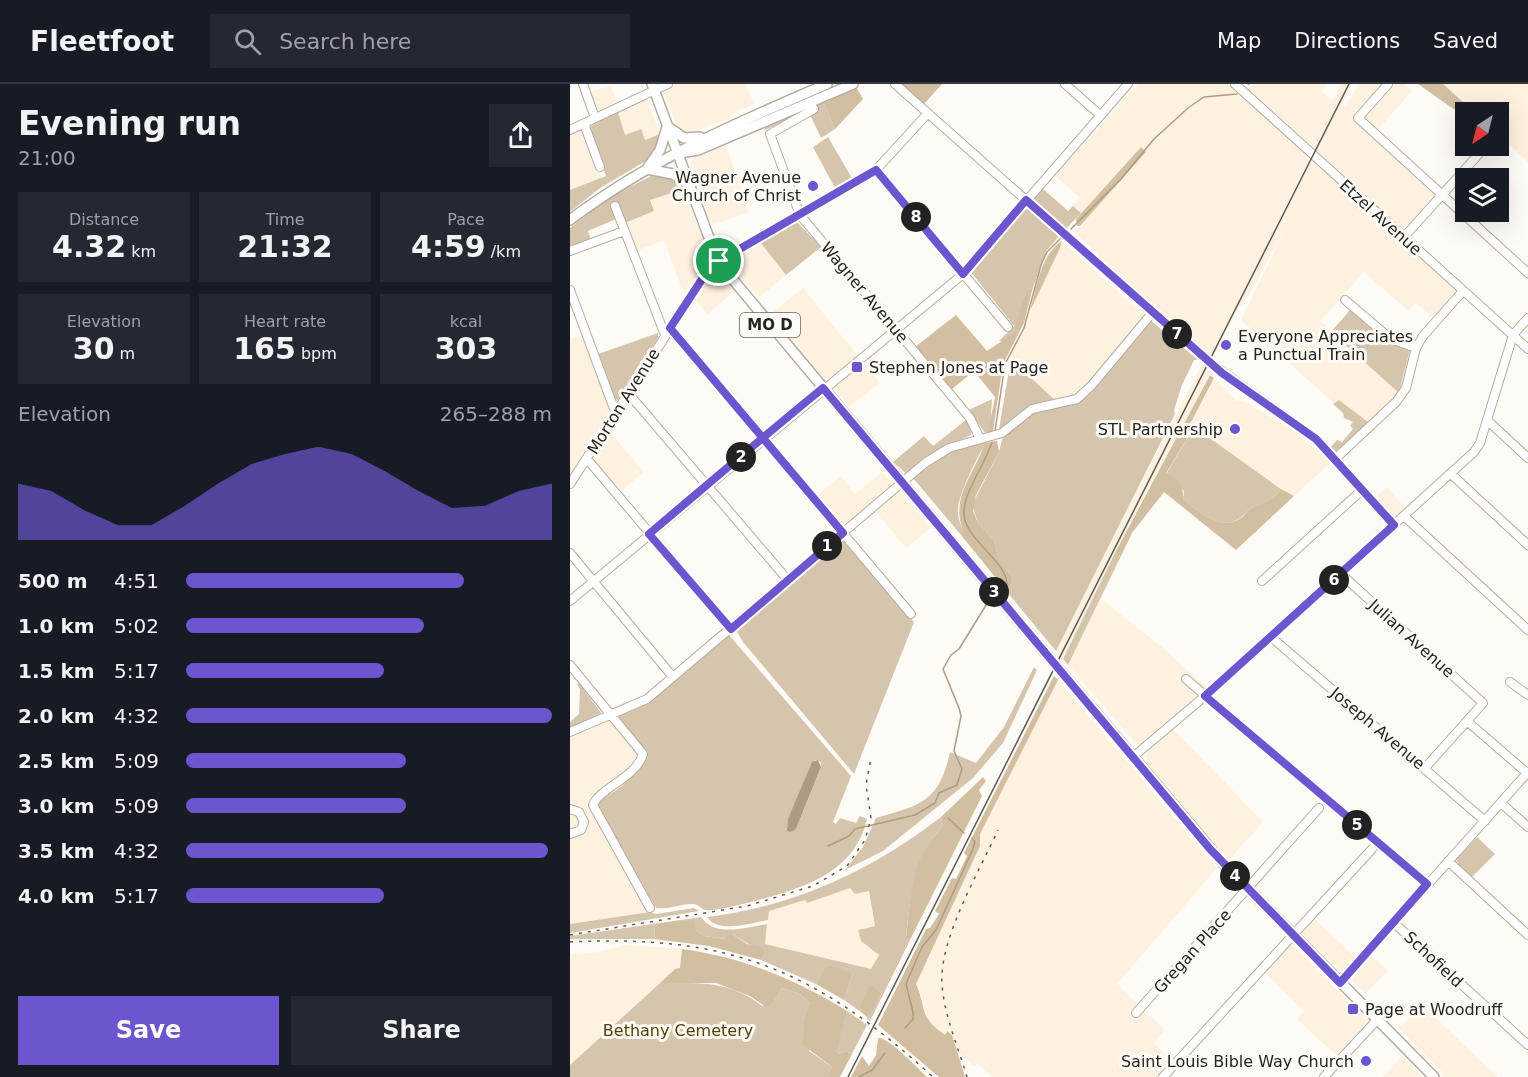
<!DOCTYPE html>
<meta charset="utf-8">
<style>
:root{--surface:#171b24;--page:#242831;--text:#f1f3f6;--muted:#9ea1a6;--line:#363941;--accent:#6c55ce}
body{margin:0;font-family:"DejaVu Sans",sans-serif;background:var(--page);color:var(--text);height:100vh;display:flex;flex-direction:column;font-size:22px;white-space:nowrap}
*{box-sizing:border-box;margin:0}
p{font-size:20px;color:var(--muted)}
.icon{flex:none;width:33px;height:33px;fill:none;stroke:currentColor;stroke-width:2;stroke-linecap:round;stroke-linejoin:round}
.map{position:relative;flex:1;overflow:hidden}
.panel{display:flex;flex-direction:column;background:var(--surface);width:570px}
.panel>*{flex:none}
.needle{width:39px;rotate:215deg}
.fabs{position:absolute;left:885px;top:18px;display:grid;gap:12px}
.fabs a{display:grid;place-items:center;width:54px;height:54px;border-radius:0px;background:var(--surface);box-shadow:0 6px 24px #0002;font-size:30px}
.pin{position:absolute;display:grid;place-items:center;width:51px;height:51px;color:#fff;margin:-26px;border:3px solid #fff;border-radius:50%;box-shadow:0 2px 6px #0007}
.km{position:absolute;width:30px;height:30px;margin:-15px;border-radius:50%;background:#222;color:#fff;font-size:16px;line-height:30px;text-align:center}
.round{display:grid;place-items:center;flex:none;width:63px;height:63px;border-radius:0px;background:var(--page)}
.headline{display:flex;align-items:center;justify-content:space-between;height:102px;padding:0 18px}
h1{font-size:33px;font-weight:700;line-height:45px}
.figures{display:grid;grid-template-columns:repeat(3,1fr);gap:9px;height:102px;padding:6px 18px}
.figures div{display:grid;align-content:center;border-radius:0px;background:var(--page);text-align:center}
.figures b{font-size:30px;font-weight:700}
.figures small{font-size:16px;font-weight:400}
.figures p{font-size:16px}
.chart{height:168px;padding:12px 18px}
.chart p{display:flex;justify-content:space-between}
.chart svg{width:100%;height:108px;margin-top:6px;fill:var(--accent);opacity:.7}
.cta{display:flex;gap:12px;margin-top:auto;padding:12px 18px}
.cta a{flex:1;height:69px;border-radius:0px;background:var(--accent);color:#fff;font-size:24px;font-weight:700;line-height:69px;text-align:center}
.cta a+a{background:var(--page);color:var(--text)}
ul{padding:0 18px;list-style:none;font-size:20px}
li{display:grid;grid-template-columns:96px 72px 1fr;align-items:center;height:45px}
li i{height:15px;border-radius:8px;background:var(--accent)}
header{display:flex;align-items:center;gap:36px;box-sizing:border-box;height:84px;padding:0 30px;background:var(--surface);border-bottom:2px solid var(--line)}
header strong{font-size:28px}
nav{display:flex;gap:33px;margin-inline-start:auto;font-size:21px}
.search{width:420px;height:54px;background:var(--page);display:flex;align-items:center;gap:15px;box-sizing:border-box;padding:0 21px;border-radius:0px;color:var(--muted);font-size:22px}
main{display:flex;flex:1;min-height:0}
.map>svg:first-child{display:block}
.built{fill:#fef1df}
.green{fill:#d5c5ac;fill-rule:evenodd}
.forest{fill:#d2bea1}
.water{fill:#af9c80}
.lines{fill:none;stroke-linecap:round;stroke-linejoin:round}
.stream{stroke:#af9c80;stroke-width:1.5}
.minor-casing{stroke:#b4aca1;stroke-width:10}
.major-casing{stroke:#b4aca1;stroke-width:12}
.minor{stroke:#fff;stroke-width:8}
.major{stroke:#fff;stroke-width:9}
.tram{stroke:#5e5b56;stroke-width:1.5}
.rail{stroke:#5e5b56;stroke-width:1.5;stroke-dasharray:3 6;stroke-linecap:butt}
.major-bridge-casing{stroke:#b4aca1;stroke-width:12;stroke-linecap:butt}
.major-bridge{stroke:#fff;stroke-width:9}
.route-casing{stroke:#fff;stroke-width:12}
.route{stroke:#6c55ce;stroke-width:8}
.poi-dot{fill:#6c55ce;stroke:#fefbf6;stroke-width:2}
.labels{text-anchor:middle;stroke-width:6;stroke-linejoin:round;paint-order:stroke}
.shield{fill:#fefbf6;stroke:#686460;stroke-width:1.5}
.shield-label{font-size:15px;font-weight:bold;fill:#272420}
.poi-label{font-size:16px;fill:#272420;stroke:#fefbf6;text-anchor:end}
.street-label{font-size:16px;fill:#272420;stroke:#fefbf6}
.park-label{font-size:16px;fill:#5a3d08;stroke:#fefbf6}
</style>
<header>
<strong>Fleetfoot</strong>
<div class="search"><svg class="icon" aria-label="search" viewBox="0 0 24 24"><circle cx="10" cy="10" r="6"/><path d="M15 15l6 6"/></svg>Search here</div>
<nav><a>Map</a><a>Directions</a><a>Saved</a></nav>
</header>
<main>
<section class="panel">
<div class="headline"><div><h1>Evening run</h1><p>21:00</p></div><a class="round"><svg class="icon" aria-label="share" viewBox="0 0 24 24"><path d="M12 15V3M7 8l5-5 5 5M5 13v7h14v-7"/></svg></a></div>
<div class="figures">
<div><p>Distance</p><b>4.32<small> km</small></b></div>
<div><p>Time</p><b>21:32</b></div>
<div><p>Pace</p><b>4:59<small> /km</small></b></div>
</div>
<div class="figures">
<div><p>Elevation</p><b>30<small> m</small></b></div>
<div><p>Heart rate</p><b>165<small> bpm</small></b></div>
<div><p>kcal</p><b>303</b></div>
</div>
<div class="chart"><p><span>Elevation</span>265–288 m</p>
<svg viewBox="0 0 160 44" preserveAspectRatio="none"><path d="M0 44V21L10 24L20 32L30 38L40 38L50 30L60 21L70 13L80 9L90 6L100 9L110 16L120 24L130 31L140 30L150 24L160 21V44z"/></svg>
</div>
<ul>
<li><b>500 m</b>4:51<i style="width:76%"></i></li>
<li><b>1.0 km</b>5:02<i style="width:65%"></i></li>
<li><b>1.5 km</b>5:17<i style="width:54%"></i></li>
<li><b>2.0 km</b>4:32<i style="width:100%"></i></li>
<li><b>2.5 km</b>5:09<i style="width:60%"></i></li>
<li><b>3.0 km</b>5:09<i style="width:60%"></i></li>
<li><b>3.5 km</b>4:32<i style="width:99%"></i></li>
<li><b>4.0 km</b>5:17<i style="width:54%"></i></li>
</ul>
<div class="cta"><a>Save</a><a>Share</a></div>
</section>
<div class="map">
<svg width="958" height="993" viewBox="0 0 958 993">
<rect width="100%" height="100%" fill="#fefbf6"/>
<!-- built -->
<path class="built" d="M107 0H175L184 20 160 31 161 34 115 51 109 46 94 9 98 4Z
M568 0H659L736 70 735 73 749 85 750 83 886 205 885 210 864 234 846 219 839 227 794 188 750 237 829 309 793 345 671 236 717 141 686 199 671 223 668 222 642 275 527 172 529 170 505 149 576 67 571 63 511 129 503 122 510 114 485 92Z
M684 0H757L751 7 762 17 771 0H782L772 21 776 23 788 0H835L842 7 802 52 864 108 865 113 838 143H828L677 5Z
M873 0H958V78L929 51 928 28H904Z
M41 1 47 19 26 28 19 9Z
M77 16 90 50 75 57 55 51 48 28Z
M10 46 32 94 0 106V50Z
M155 58 179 128 142 141 120 79 125 71Z
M114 105 141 178 132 186 115 213 94 156 66 167 55 139 84 127 80 116Z
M190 158 216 191 190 213 168 190 160 177Z
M493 158 575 232 521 299 506 312 487 318 439 273 455 244 466 212Z
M145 184 163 208 138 230 124 215Z
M233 204 288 272 260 294 253 293 202 229Z
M13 250 41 328 0 392V255Z
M292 277 310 299 279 323 263 302Z
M632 280 641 287 493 575 486 567Z
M644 295 667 317 675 318 718 343 761 378 724 412 623 345 619 342Z
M39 347 74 388 50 408 23 375Z
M312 388 321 399V404L274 443 246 412 271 392 285 410Z
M817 403 836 425 826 434 820 432 804 414Z
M327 409 333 411 361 444 336 464 306 428Z
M531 515 593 564 637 604 568 662 498 581Z
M488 596 647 784 547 900 595 946 584 959 604 978 590 993H422L407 979 404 982 387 967 382 951 377 947 375 952 363 943 356 937 352 926 353 915 346 900 410 762V750Z
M38 635 69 673 48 697 16 715 80 828 0 840V651Z
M603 645 693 738 659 776 577 679V667Z
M280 804 299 807 305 842 288 846 291 857 309 871 301 886 195 860 199 827 235 815 237 818Z
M744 834 786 874 773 889 733 850Z
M56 861 112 865 110 885H105L0 981V870L24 869Z
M718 861 724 862 798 938 767 972 727 935 734 927 694 888Z
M801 871 818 887 795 910 780 894Z
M852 921 928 993H872V988L829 944Z
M832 972 852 993H813Z"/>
<!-- green -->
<path class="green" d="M253 17 265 45 251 54 238 26 195 46 194 42Z
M48 28 55 51 71 45 75 56 90 50 89 61 79 75 30 104 0 128V106L36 92 19 43Z
M258 53 283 96 266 106 243 63Z
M93 89 114 105 80 116 84 127 55 139 47 119 41 122 46 135 18 147 21 156 0 164V144L40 113 83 91Z
M471 103 498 127 503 122 511 129 495 146 463 117Z
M455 124 460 125 490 151 477 166 463 203 457 206 448 247 433 258 429 257 444 242 400 187Z
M226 137 251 163 216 191 190 158Z
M781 225 811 251 840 266 829 309 761 248Z
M580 236 628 276H624L612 301 604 326 605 330 486 567 438 509 443 494 429 477 424 456 408 439 402 421 429 368 433 352 462 329 502 320 518 311Z
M88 249V254L49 316 45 315 28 270Z
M441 275 487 318 459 323 433 345H429Z
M422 315 420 349 416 350 399 326Z
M769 316 798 338 765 368 761 363 767 356 772 358 783 345 780 341 783 338 774 334 773 329 763 320Z
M396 336 401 344V351L370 365 337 390 323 378 354 352 363 362Z
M623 345 634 350 711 405C704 416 696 417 685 422 679 424 676 430 670 434 650 448 629 427 613 415L614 407 596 390Z
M419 356C410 365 390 408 388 423 387 432 390 439 393 446L391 451 343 394 376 370Z
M272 456 344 538 284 690 173 558 166 546Z
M545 469 551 472 498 581 493 575Z
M159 551 281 692 263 738 266 740 270 734 286 739 290 732 297 735C284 791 230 805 181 818 172 820 143 828 135 826 131 825 129 820 123 820 111 819 99 826 86 824L27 723 30 717 52 702 78 673 48 632 84 614ZM245 676 251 678 250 686 226 745 217 743Z
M464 583 467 586 433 659 403 694 313 767 275 786 293 763 306 734C351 721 369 718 380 668L406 679 434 643Z
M9 599 31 629 0 644V638L9 630 10 605 7 600Z
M371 733 373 742C342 774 341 811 336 853L340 856 300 937 297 935 312 909 300 902 291 918V928L274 916 283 889 254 885 246 900 191 876 195 870 162 850 156 855 134 852 126 846 85 840 84 855H0V852L131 833C145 854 177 843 197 840L195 860 301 885 309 871 291 857 288 846 305 842 299 807 285 810 280 804 237 819 235 816 199 827 198 836C181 839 148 850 137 833 225 822 301 787 371 733Z
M907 753 925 770 902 793 888 780 887 775Z
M124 824 129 827 0 849V840L80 828 86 830Z
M90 899C129 899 160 896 192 922L204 918 212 904 230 910 240 919 239 967 262 983 257 993H0V981Z
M277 927 297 941 282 970 276 967 269 970 265 967Z"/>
<!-- forest -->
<path class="forest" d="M332 0H372L354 20Z
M848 0H873L904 28H896L895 33Z
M286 3 293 15 265 45 253 17Z
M571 63 576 68 510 142H507L506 135Z
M492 157 490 164 460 227C467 203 470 171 492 157Z
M463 203 454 239 433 280 423 347 418 348 425 313 404 287 381 306 345 263 386 231 417 267 447 247 446 240 457 206Z
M640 291 644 294 619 342 623 345 596 389C608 396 614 401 613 415 629 427 650 448 671 434 676 430 679 424 685 422 696 417 704 416 711 405L724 412 666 466 594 408 562 449 551 472 545 469Z
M427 357 429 368 406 411 403 427 408 439 424 456 429 477 443 494 438 509 391 451 393 446C380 413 405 389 415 359Z
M484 592 488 596 410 750V762L346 900C358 927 347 931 375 951L377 947 382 951 395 993H369L308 941 356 845 360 844 369 830 365 827 382 794 386 795 397 772 394 769Z
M413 693 416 697 409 706 412 712 340 856 336 854C342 807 339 778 373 742L371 733Z
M124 836 126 846 134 852 155 855 158 850H162L177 860 192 863 195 870 191 876 139 862 84 855 85 840Z
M112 865C171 873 226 895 277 927L266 967 269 970 276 967 282 970 270 993H257L262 983 233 961 234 938 240 919 230 910 212 904 204 918 196 923 180 912 146 899H90L105 885 110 884Z
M260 882 283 889 274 916 246 900 254 885Z
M300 901 312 909 298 934 291 928V918Z
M308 954C320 954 347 984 357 993H281L292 972 299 982 306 971Z"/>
<!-- water -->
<path class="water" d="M248 676 251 683 226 745 220 748 217 747 218 735 242 678Z"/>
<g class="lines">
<!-- stream -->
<path class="stream" d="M678 0H679
M501 145 551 95 584 55 618 24 634 13 667 10
M425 347 435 280 454 244 471 181 477 168 491 154
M422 358C416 379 392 410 394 431 396 456 437 478 437 500L434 505
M378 734 394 749
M258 762 279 752 285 745 345 731 365 719 369 709 387 701 392 685 384 667 391 632 389 624 373 585 381 571 389 565 418 518
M335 944 343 935V928L336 900 352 863 366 846 403 765 405 758 402 754
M289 993 302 986 315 969"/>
<!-- minor casing -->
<g class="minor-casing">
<path id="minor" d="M13 0 25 34
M325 0 634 274 746 355 824 441
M495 0 530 31
M665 0 958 265
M818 0 788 34 958 189
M244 25 200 50 230 131 400 334 410 355
M14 40 30 83
M0 46 98 0
M306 86 438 243
M45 122 95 251
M834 153 908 71
M0 167 54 147
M0 206 46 330
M775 216 821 255 846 264
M100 244 341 530
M58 309 217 495
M917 336 958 374
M17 375 161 545
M765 375 826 318 836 304 846 264 853 252 893 207
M881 390 958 461
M0 400 140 183 306 86 358 29
M834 432 958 546
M0 469 103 593
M771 490 913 619 855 684
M692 497 792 406
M0 517 393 190 558 0
M701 553 915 737
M0 581 73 670C67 693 28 705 23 721L80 824
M616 595 857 800
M940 598 958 611
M898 638 957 689
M0 648 77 615 355 379 379 364 432 349 462 325 507 315 522 301 583 228
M563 673 635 612 904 368 910 359 943 251 958 234
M931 719 958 743
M0 725 9 728 14 738 11 746 0 750
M878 777 958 851
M823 838 958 961
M770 899 958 688
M566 929 749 724
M593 993 802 765
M754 993 807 936"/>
</g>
<!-- major casing -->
<g class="major-casing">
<path id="major" d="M82 0 141 159 154 185 419 502
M98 43 114 54 130 53
M110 69 128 66 283 0
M78 83 90 66 97 43
M77 85 103 90 119 101
M0 136C79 76 166 39 257 0
M490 586 652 778 864 993"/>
</g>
<!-- minor -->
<use href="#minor" class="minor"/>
<!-- major -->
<use href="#major" class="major"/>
<!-- tram -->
<path class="tram" d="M278 993 779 0"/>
<!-- rail -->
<path class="rail" d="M0 851 177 822 243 802 277 782 295 756 301 734 296 701 301 674
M0 858C159 850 246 886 363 993
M397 993C388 963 374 931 372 900 369 855 409 788 428 746"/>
<!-- major-bridge casing -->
<g class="major-bridge-casing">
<path id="major-bridge" d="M419 502 490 586"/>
</g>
<!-- major-bridge -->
<use href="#major-bridge" class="major-bridge"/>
</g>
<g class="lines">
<!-- route casing -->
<g class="route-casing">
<path id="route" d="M149 177 140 183 100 244 273 449 161 545 79 450C137 401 194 352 253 304L640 765 770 899 857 800 635 612 824 441 746 355 652 289 456 116 393 190 306 86 149 177"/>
</g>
<!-- route -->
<use href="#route" class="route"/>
</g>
<!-- markers -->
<g class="poi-dot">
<circle cx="243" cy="102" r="6"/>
<circle cx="656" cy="261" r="6"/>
<rect x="281" y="277" width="12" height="12" rx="3"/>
<circle cx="665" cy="345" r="6"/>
<rect x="777" y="919" width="12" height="12" rx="3"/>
<circle cx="796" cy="977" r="6"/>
</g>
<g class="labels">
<!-- shield labels -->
<rect class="shield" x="170" y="229" width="60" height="24" rx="4.5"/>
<g class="shield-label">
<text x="200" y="246">MO D</text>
</g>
<!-- poi labels -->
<g class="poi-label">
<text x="231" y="99">Wagner Avenue<tspan x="231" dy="18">Church of Christ</tspan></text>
<text x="668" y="258" text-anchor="start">Everyone Appreciates<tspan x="668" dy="18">a Punctual Train</tspan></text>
<text x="299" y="289" text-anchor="start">Stephen Jones at Page</text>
<text x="653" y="351">STL Partnership</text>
<text x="795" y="931" text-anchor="start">Page at Woodruff</text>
<text x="784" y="983">Saint Louis Bible Way Church</text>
</g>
<!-- street labels -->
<g class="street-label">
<text transform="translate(811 133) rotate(42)" y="6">Etzel Avenue</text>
<text transform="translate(295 208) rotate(50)" y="6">Wagner Avenue</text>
<text transform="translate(53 317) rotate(-58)" y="6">Morton Avenue</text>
<text transform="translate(842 554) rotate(42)" y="6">Julian Avenue</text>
<text transform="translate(808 644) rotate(40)" y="6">Joseph Avenue</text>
<text transform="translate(622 867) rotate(-48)" y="6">Gregan Place</text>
<text transform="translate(864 875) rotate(43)" y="6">Schofield</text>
</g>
<!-- park labels -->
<g class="park-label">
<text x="108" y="952">Bethany Cemetery</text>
</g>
</g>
</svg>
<div class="fabs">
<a><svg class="needle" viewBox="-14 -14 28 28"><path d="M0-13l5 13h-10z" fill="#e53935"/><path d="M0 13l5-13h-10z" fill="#9ea1a6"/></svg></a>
<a><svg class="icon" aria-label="layers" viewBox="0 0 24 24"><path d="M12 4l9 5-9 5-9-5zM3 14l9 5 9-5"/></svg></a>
</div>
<div class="pin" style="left:149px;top:177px;background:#1e9e55"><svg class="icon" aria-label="arrive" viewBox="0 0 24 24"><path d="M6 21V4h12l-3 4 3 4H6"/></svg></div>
<b class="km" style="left:257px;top:462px">1</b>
<b class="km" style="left:171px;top:373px">2</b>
<b class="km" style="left:424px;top:508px">3</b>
<b class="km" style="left:665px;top:792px">4</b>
<b class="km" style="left:787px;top:741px">5</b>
<b class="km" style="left:764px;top:496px">6</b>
<b class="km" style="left:607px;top:250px">7</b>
<b class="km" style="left:346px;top:133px">8</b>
</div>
</main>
